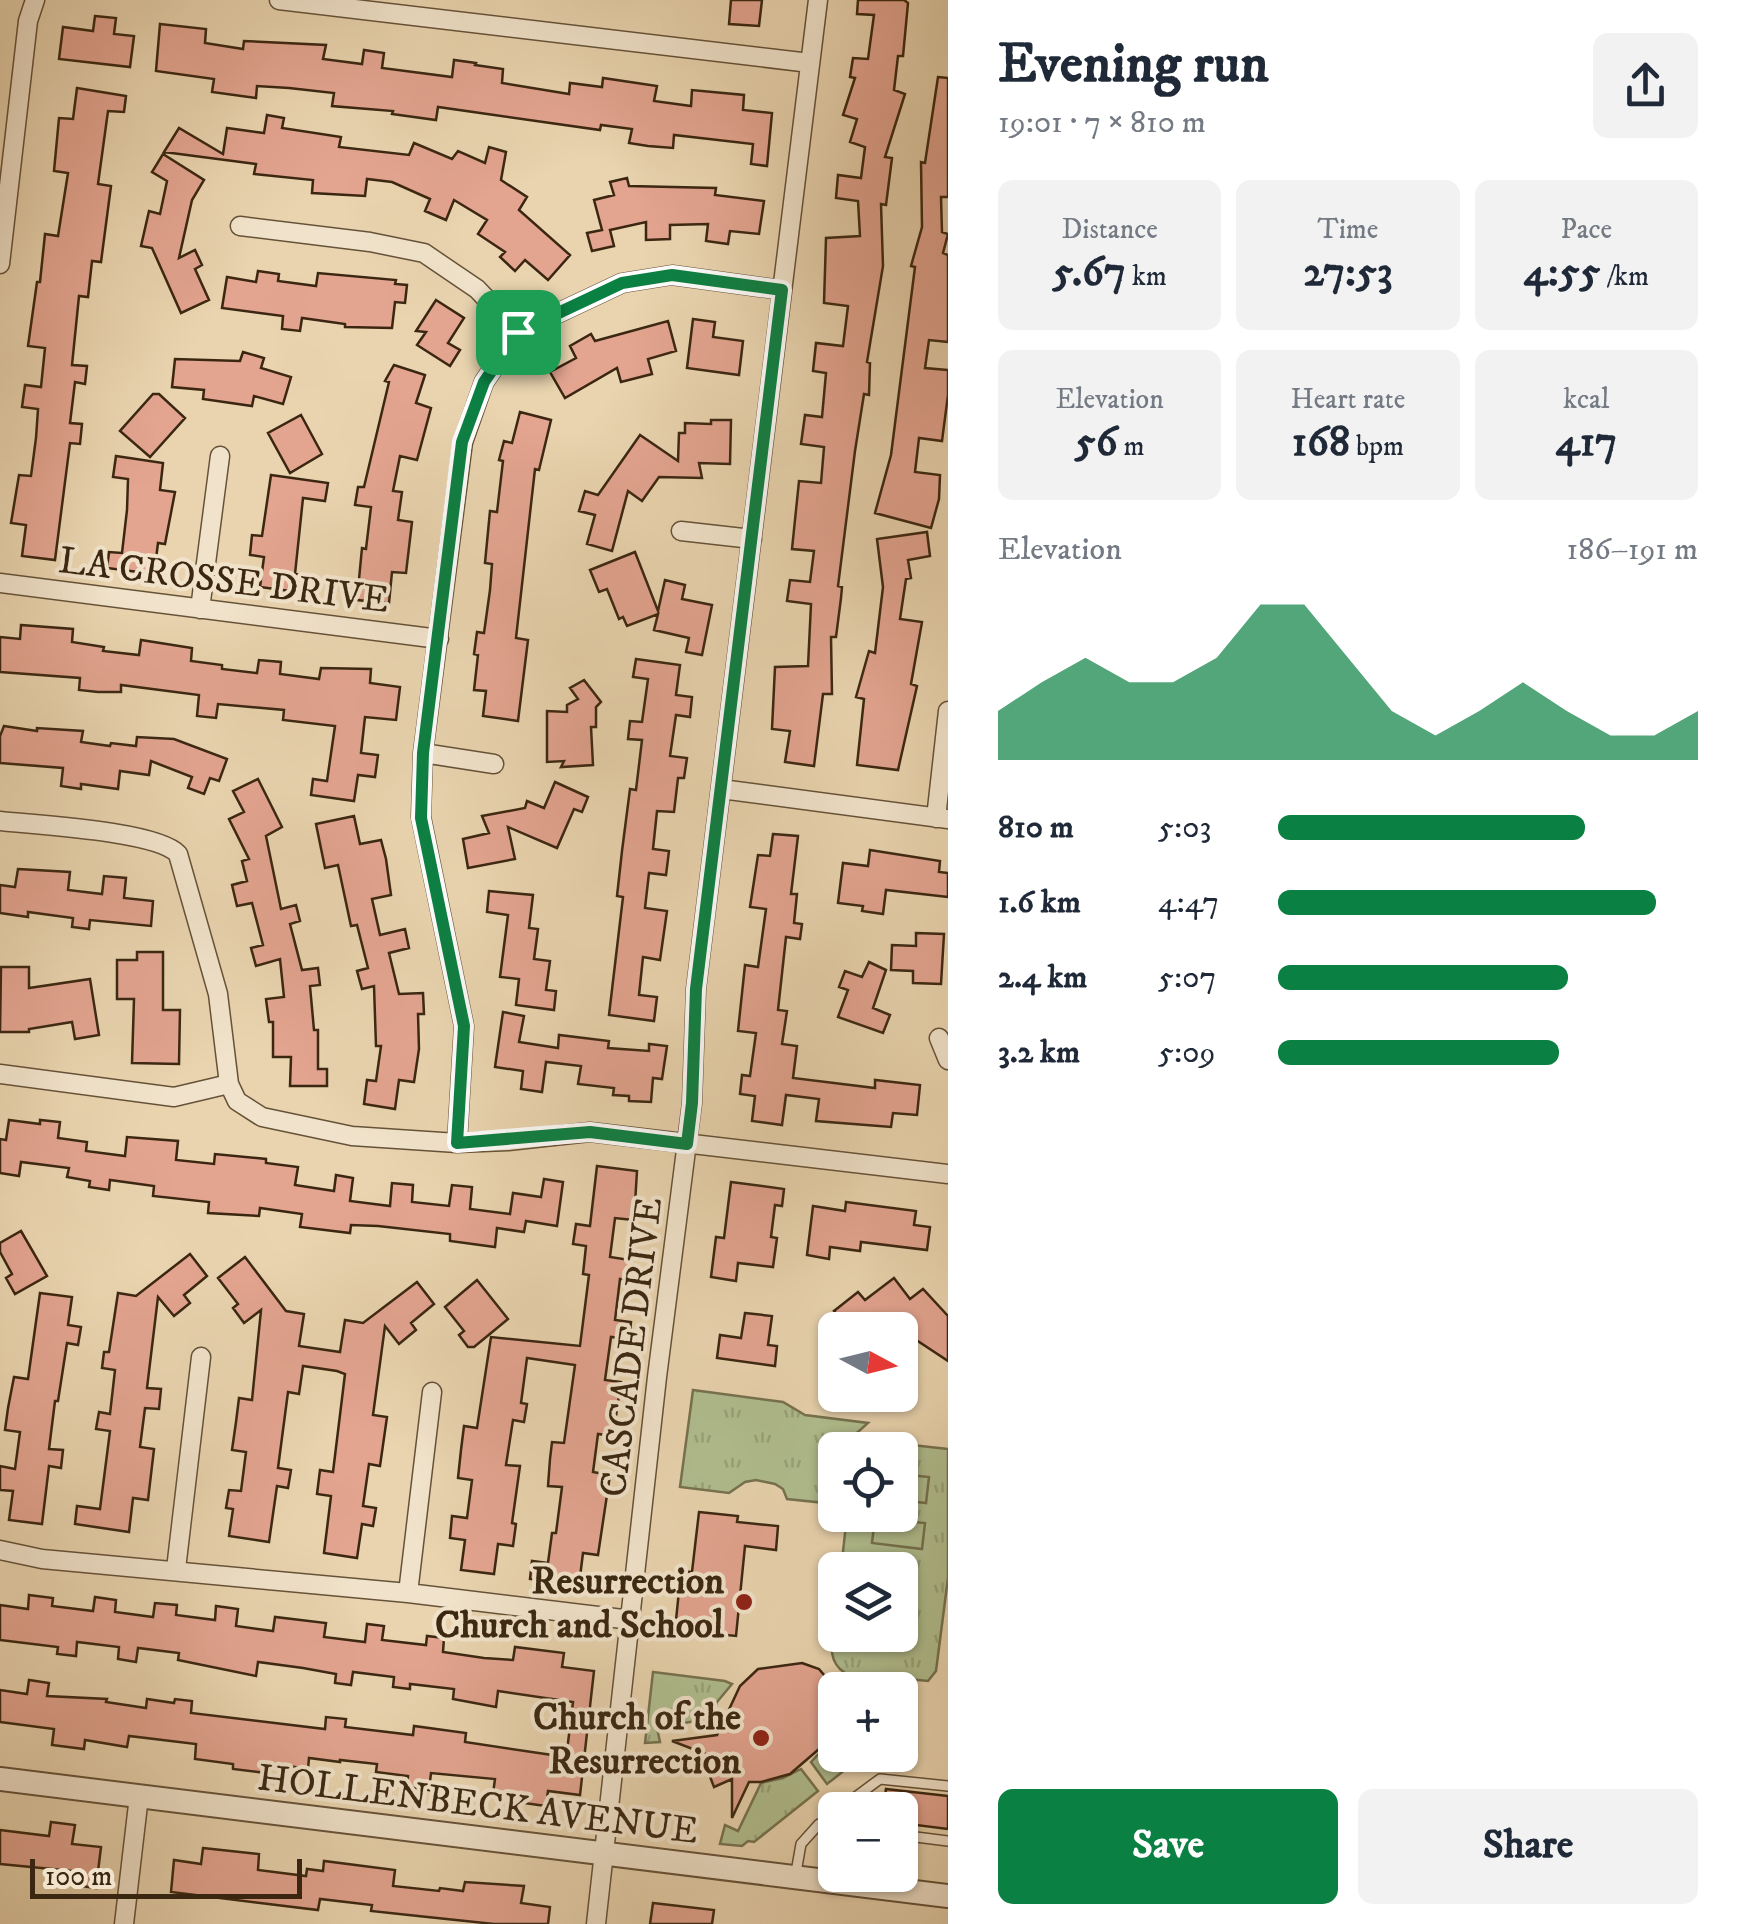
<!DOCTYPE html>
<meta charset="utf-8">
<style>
:root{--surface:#fff;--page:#f2f2f3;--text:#1f2937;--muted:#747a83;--accent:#0b8043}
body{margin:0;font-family:"IM FELL DW Pica",serif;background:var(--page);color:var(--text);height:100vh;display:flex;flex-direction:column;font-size:38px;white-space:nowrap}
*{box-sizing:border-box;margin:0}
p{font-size:32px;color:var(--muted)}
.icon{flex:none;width:55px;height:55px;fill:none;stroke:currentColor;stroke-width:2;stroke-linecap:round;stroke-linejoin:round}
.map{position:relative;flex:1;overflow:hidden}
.drawer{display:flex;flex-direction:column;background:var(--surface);width:800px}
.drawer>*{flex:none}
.needle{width:65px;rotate:97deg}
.fabs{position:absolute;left:818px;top:1312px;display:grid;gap:20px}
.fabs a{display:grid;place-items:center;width:100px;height:100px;border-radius:15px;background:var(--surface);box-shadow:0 2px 8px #0004;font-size:50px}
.scale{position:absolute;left:30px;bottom:25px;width:272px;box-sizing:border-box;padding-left:10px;border:5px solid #3b2711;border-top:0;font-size:28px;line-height:35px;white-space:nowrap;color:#3b2711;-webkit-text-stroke:8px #f1e3cb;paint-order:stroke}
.pin{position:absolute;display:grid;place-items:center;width:85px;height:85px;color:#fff;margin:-42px;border-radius:20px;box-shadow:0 5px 15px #0006}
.round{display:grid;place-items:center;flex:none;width:105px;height:105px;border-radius:15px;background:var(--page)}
.headline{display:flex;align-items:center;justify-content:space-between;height:170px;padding:0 50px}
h1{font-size:55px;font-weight:800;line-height:75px}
.stats{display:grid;grid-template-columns:repeat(3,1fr);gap:15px;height:170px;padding:10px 50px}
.stats div{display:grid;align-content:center;border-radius:15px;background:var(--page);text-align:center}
.stats b{font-size:42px;font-weight:800}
.stats small{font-size:28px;font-weight:400}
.stats p{font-size:28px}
.chart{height:280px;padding:20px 50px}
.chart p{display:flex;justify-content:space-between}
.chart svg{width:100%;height:180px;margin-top:10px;fill:var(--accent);opacity:.7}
.action{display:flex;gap:20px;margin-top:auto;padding:20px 50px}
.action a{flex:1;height:115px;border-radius:15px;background:var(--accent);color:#fff;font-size:40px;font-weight:800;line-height:115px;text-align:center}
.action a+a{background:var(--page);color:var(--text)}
ul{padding:0 50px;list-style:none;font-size:32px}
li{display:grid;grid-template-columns:160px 120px 1fr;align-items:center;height:75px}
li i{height:25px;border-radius:12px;background:var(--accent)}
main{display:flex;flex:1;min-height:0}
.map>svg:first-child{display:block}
.grass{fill:url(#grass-tufts);stroke:#767250;stroke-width:2.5}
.pitch{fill:#b0be8f;stroke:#767250;stroke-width:2.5}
.building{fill:#e3a490;stroke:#3b2711;stroke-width:2.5}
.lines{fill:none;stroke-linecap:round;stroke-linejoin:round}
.service-casing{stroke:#665238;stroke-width:12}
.minor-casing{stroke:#665238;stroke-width:21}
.tertiary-casing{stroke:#665238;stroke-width:26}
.service{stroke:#f1e3cb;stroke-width:9}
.minor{stroke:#f1e3cb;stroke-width:18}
.tertiary{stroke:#f1e3cb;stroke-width:22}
.route-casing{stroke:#fff;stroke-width:20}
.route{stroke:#0b8043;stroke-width:12}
.poi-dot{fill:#8f2418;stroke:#f1e3cb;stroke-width:4}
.labels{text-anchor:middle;stroke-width:8;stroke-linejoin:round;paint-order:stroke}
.street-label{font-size:38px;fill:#3b2711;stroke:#f1e3cb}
.poi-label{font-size:38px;font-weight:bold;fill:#3b2711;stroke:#f1e3cb;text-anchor:end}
</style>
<main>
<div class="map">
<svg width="948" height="1924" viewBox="0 0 948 1924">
<defs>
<pattern id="grass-tufts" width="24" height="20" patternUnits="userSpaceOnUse" patternTransform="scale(2.5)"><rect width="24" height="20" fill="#b0be8f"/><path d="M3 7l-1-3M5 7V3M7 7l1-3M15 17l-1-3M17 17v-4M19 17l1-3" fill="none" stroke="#98a37a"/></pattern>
</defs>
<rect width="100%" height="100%" fill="#e9d4af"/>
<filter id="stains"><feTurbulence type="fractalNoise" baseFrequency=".002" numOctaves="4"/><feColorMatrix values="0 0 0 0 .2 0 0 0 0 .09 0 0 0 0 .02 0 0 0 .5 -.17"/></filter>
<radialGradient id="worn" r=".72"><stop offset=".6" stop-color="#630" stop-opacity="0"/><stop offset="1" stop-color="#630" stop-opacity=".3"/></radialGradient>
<!-- grass -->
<path class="grass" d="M693 1390 783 1402 805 1415 868 1423 850 1439 845 1450H835V1504L787 1499 783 1489 775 1484 756 1480 745 1482 729 1493 680 1487Z
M867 1440 948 1449V1578L936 1671 928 1681 845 1673C825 1660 833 1639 835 1618V1635H900V1570H841L847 1515H900V1450H856Z
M653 1672 725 1681 732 1684 717 1702 712 1718 657 1728 660 1742 645 1743Z
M835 1727V1755H864L827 1784 811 1762 824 1748Z
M801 1769 818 1791 754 1842 748 1841 742 1846 720 1844 725 1825 738 1831 761 1783 783 1778Z"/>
<!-- pitch -->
<path class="pitch" d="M900 1474 929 1477 926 1503 900 1500Z
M875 1518 925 1523 922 1549 872 1543Z"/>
<!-- building -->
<path class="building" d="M731 0H762L759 26 729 24Z
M858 0H904L908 3 903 56H898L894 90 905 94 885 157 892 158 886 205 881 204 883 266 867 362 870 363 869 395 864 394 855 451 838 586 842 587 841 598 836 637H831L832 694H823L814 766 785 762 790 731 772 729 775 667 808 666 811 604 787 601 790 580 810 582 814 551 792 549 799 481 821 483 824 447 801 444 805 415 822 417 826 373 813 371 816 343 843 346 848 306 824 303 826 238 860 236 858 201 836 198 838 175 861 178 865 147 850 142 857 119 843 115 855 78 850 77 853 58 868 59 874 15 857 14Z
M95 16 116 18 114 34 134 36 130 67 59 59 63 27 93 31Z
M160 24 206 29 205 43 243 49 244 41 326 45 323 59 362 64 364 50 384 53 382 68 452 77 454 60 476 63 475 65 503 69 502 83 569 94 570 83 602 87 603 78 657 86 654 101 691 106 692 90 744 95 743 110 772 113 767 166 751 164 753 144 674 135 673 148 648 146 629 143 632 129 601 125 600 130 438 107 436 120 392 114 393 111 332 106 334 93 289 88 257 86 256 98 212 92 214 79 156 71Z
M938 77 948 78V197H941L942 232 948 234 943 253 948 255V342L929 340 925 368 948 370V395L942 441 919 438 915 472 940 475 939 499 931 528 875 513 891 455 915 267 911 266 922 227 921 162 925 163Z
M77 88 126 96 124 112 108 111 98 184 111 186 101 262 92 261 88 297 79 296 72 365 87 366 85 384 75 382 70 423 82 424 80 444 70 443 55 560 22 556 26 525 11 523 19 475 31 476 36 438 38 409 22 407 25 385 41 387 45 348 28 346 37 282H40L45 234 58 236 68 173 54 171 59 118 73 119Z
M267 115 284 118 282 128 341 137 339 147 409 155 414 143 452 159 458 151 485 163 489 147 506 152 501 180 527 197 519 210 570 255 548 280 525 260 515 271 500 257 505 252 478 234 487 220 454 200 446 220 425 211 430 199 392 182 367 179 365 196 312 193 313 180 254 174 256 164 164 152 179 128 223 154 227 128 264 133Z
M163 154 204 180 192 200 179 258 195 250 202 265 195 269 209 300 181 313 152 248 141 246 149 211 160 214 167 181 152 172Z
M627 178 629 186 716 188 715 195 764 201 759 234 730 231 728 244 706 241 708 224 670 225V239L646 240V222L610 230 614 246 592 251 587 233 602 230 594 200 614 195 610 182Z
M258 271 279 274 278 281 316 286 318 273 396 280 395 284 407 285 405 303 395 302 392 328 345 327V324L302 318 300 331 282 329 283 316 222 308 227 277 256 282Z
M436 300 464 318 448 343 460 350 450 366 417 345 426 332 416 331Z
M693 319 715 322 713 337 743 341 739 375 687 368Z
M668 321 676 351 648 359 652 374 621 382 617 368 565 398 550 372 576 358 570 346 591 334 595 341Z
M243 352 264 358 261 368 291 377 283 404 254 396 252 406 203 399 204 390 172 387 175 359 240 361Z
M394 365 425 375 416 403 431 408 417 460 400 456 393 491 402 492 398 520 412 522 406 573 392 572 389 603 357 600 362 548 366 549 371 507 355 505 358 487H364L389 382 385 381Z
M153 394H159L185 418 150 457 120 431Z
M520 412 551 420 539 470 535 469 516 638 528 640 518 721 483 716 486 691 474 690 478 655 474 654 477 632 484 633 490 590 492 564 485 563 490 511 497 512 503 461 499 460 504 441 512 443Z
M301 415 322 454 290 473 268 433Z
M711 420H731L730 464 699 463 702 478 659 477 642 501 628 491 612 551 587 544 595 515 579 511 585 491 598 495 640 435 678 461 679 433H685V423L711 424Z
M116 456 163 463 160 490 175 492 165 544 158 543 154 574 107 568 109 552 122 553 127 510 128 479 113 477Z
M271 475 328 483 325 501 303 498 295 574 315 576 312 594 260 587 264 557 250 555 252 535 262 536Z
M927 532 930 556 908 560 911 578 906 579 900 619 922 622 911 684 917 686 898 770 857 765 864 699 856 697 869 651 875 653 883 587 877 539Z
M635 552 658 611 665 580 685 585 682 599 712 605 702 655 686 652 689 638 654 630 658 614 627 626 623 617 619 619 607 589 599 592 590 570Z
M21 625 73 629 72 642 104 647 103 651 139 655 141 640 192 648 191 661 222 665V669L257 673 259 660 281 662 280 674 319 679 321 668 371 669 370 683 400 687 396 720 365 717 361 753 378 755 375 777 358 775 354 801 311 795 313 779 327 781 335 726 283 720 284 710 218 704 216 718 197 716 199 695 121 685V692H98L79 690 80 678 0 672V637L20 639Z
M636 659 680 665 676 695 692 697 690 717 676 715 670 756 687 758 684 778H678L674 812 657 811 653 849 669 851 666 875 649 873 645 908 667 911 660 960 643 957 639 995 657 997 654 1021 609 1015 623 897 617 896 622 851 630 789 636 790 642 740 628 739 630 721 642 722 648 679 633 677Z
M584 680 601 702 596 707V727H591L593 765 561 767 564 761 547 762V711L567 712V705L578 699 570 688Z
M4 726 37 731V728L83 731 81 742 110 746 111 743 136 746 137 737 174 739 227 759 219 781 210 778 204 794 188 788 192 777 151 761 149 775 120 771 118 789 81 784V789L61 786 63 768 0 763V736Z
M258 779 282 827 266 836 281 909 296 905 300 921 290 924 302 970 318 968 320 985 310 986 314 1030H318V1069H327V1086H290L291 1057H273V1022H269L266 999 284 997 280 959 256 966 251 948 263 945 252 903 237 906 232 885 247 881 242 861 249 859 229 819 244 812 233 791Z
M555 782 588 797 582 812 574 809 557 848 508 827 515 859 468 868 463 839 489 833 482 816 525 808 527 801 544 808Z
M354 816 360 844 381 840 386 859 391 895 372 899 380 935 405 929 409 948 389 953 399 994 423 993 424 1014H418L419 1049 414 1082 399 1080 395 1109 364 1104 367 1080 376 1081 381 1046H376L374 986 362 989 357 971 368 968 357 925 351 926 338 865 325 868 316 824Z
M773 834 798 836 791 894H797L794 923 802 924 800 939 786 937 778 1010 787 1011 782 1044 797 1046 793 1078 875 1088V1080L920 1085 917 1115 893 1113 891 1127 816 1121 819 1099 786 1095 782 1125 752 1121 755 1096 740 1094 742 1075 750 1076 756 1033 738 1031 745 965 758 967 766 909 750 907 758 855 770 856Z
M870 850 940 861 939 872 948 873V897L886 890 883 914 862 911 863 906 838 903 843 863 868 866Z
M18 869 70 872 68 890 102 894 104 876 126 878 124 898 153 901 151 926 90 920 89 929 72 927 73 918 28 912V917L0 913V885L15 887Z
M489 891 533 895 529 928 538 929 534 959 550 961 546 990 556 991 554 1010 516 1005 519 979 500 977 508 915 487 912Z
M916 933 944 934 941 984 913 983V971L891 970 892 945 916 946Z
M137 952H163V1010H180L179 1064 132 1063 134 999H117V960H137Z
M869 962 886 970 873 1008 890 1015 883 1033 838 1017 848 990 839 987 845 971 862 977Z
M1 967H29V988L90 979 99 1035 75 1039 72 1022 29 1029V1032H0Z
M503 1012 524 1016 519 1042 558 1048 559 1035 609 1041 608 1048 649 1051V1044L667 1046 662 1079 653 1078 651 1102 629 1101V1096L613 1095 614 1088 578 1084 581 1066 546 1062 542 1092 521 1089 523 1071 495 1067Z
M9 1120 40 1124V1120L60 1122 58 1138 87 1142 86 1151 125 1156 127 1137 178 1141 176 1160 214 1164 215 1154 266 1159V1163L298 1167 295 1185 334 1191 336 1175 353 1178 350 1201 390 1206 392 1183 413 1185 412 1202 449 1206 452 1185 472 1187 470 1209 510 1214 513 1193 541 1197 544 1179 563 1182 557 1226 526 1221 524 1232 497 1228 495 1247 450 1241V1234L378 1226 351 1225 350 1233 300 1227 302 1214 260 1208 259 1216 208 1213 209 1202 153 1196 154 1186 110 1180 109 1190 89 1187 90 1181 67 1177 69 1168 21 1162 19 1176 0 1173V1139L6 1140Z
M597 1166 637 1171 634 1220 615 1218 610 1257 630 1260 628 1280 620 1279 615 1320 631 1322 629 1339 611 1337 605 1380 621 1382 613 1436 598 1434 593 1472 610 1475 598 1555 583 1553 579 1585 530 1579 532 1561 548 1563 552 1533H556L562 1487 548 1486 550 1459 552 1442 564 1443 575 1365 527 1358 521 1403 527 1404 524 1422 513 1420 506 1465 520 1466 512 1523 516 1524 513 1546 498 1544 494 1574 461 1570 465 1540 450 1538 452 1516 467 1518 472 1480 458 1478 461 1450 464 1426 477 1428 491 1337 580 1346 589 1275 583 1274 586 1246 573 1244 576 1224 590 1226Z
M731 1182 784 1189 782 1206 775 1205 771 1237 777 1238 773 1267 738 1263 736 1281 711 1277 716 1237 724 1238Z
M846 1202 916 1211 914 1225 930 1227 927 1250 861 1242 860 1251 830 1247 829 1259 807 1255 813 1206 845 1211Z
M21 1231 47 1276 15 1294 6 1278 12 1274 0 1252V1243Z
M190 1254 207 1276 184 1295 190 1303 174 1316 158 1297 147 1388 161 1389 159 1409 145 1408 140 1447 154 1449 148 1500 133 1498 129 1532 75 1524 77 1506 100 1509 110 1431 96 1429 99 1412 110 1414 115 1370 102 1368 104 1352H109L118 1293 136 1296Z
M245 1257 286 1311 304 1314 299 1346 340 1352 345 1320 363 1323 417 1282 434 1304 411 1323 416 1330 399 1344 385 1326 373 1415 387 1417 380 1466 369 1464 363 1506 376 1508 373 1526 362 1524 357 1558 324 1553 331 1496 317 1494 320 1470 333 1472 345 1374 337 1371 303 1366 299 1394 288 1392 278 1468 291 1470 288 1488 277 1486 269 1542 229 1536 233 1509 226 1508 229 1490 241 1491 246 1452 232 1450 236 1422 239 1398 252 1400 261 1310 244 1323 233 1308 238 1304 218 1278Z
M894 1278 910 1299 923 1289 948 1316V1361L901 1330H885L873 1315 855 1330H849L834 1311 858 1292 865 1300Z
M477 1280 508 1319 474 1347H468L459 1335 464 1331 445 1307Z
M40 1293 72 1297 68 1325 81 1327 78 1345 67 1343 58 1401H55L49 1449 63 1450 61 1468 49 1466 42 1524 9 1520 13 1491 0 1490V1466L15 1469 20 1432 5 1430 8 1408 14 1377 28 1379Z
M745 1313 772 1316 768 1345 777 1346 775 1366 717 1358 720 1335 741 1338Z
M699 1512 738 1516 737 1522 778 1526 776 1550 745 1546 736 1636 675 1630 681 1571 692 1572Z
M29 1595 53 1598 52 1606 93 1611 95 1597 116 1600 115 1612 153 1617 155 1603 177 1605 176 1615 215 1620 216 1606 238 1609 236 1626 273 1631 275 1617 326 1623 324 1637 365 1642 367 1624 384 1626 382 1640 426 1645 427 1636 444 1638 443 1652 484 1658 513 1660 515 1647 564 1653 562 1667 594 1671 580 1795 548 1791 546 1806 524 1803 525 1798 493 1794 495 1779 431 1773 429 1790 407 1787 408 1776 376 1772 377 1764 340 1760V1762L309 1758 308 1769 267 1763 266 1773 233 1769V1764L195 1759 196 1744 129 1736 127 1747 85 1740 84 1749 52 1745 54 1729 0 1722V1690L27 1694 29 1680 49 1683 47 1696 107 1699 106 1702 146 1708 147 1699 174 1703 175 1699 192 1701 191 1713 325 1729 326 1717 346 1719 345 1727 413 1735 414 1726 466 1733 465 1742 559 1756V1750L567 1751 573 1702 498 1691 496 1707 453 1699 454 1689 410 1684V1689L393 1687 394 1677 353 1672 351 1685 335 1683 336 1674 303 1668 258 1662 256 1676 178 1660 179 1653 138 1648 136 1662 118 1659 119 1647 77 1642 76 1656 57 1654 58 1647 0 1640V1605L28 1609Z
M802 1663 819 1669 835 1688V1724L826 1743 790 1774 761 1782H749L732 1818V1779L714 1787 709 1774 698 1764 706 1754 672 1741 717 1735 740 1686 758 1669Z
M886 1789 948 1796V1829L900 1823V1810H883Z
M51 1822 75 1825 72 1844 101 1847 96 1888 81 1886 82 1872 0 1864V1830L49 1836Z
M203 1848 259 1854 258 1870 306 1876 307 1869 323 1871 324 1861 395 1870 393 1886 439 1891 440 1888 463 1891 465 1882 524 1886 521 1903 550 1907 548 1924H494L418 1916 371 1911 372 1905 320 1899 318 1910 171 1892 174 1860 201 1864Z
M653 1903 714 1910 712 1924H650Z"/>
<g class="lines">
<!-- service casing -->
<g class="service-casing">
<path id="service" d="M838 1810 880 1779 948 1786
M900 1835 948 1841
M795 1878 801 1844 819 1824 835 1827"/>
</g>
<!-- minor casing -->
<g class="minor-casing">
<path id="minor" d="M279 0 810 63
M240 226 370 242 424 253 477 289 518 332
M0 264 28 21 35 0
M681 531 752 539
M0 583 439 639
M200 609 220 456
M423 753 494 764
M721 789 948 819
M936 818 948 711
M0 821C36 825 157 831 178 854L218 994 229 1084 237 1101 262 1117 352 1136 457 1143 508 1141 590 1132 948 1174
M939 1038 948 1060
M0 1074 174 1097 229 1084
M457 1143 464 1026 421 817 423 753 463 442 484 382 518 332 622 283 672 275 782 290
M0 1550 42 1559 408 1593 631 1620
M176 1569 201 1357
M408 1593 432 1392
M124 1924 139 1796
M596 1924 657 1377 692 1103 696 989 818 0"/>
</g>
<!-- tertiary casing -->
<g class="tertiary-casing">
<path id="tertiary" d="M0 1779 948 1896"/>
</g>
<!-- service -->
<use href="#service" class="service"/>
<!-- minor -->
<use href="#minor" class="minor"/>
<!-- tertiary -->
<use href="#tertiary" class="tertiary"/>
</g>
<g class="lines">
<!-- route casing -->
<g class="route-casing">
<path id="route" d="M672 275 782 290 696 989 692 1103 687 1144 590 1132 457 1143 464 1026 421 818 423 753 462 442 484 382 518 332 622 283Z"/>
</g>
<!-- route -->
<use href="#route" class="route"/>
</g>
<!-- markers -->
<g class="poi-dot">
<circle cx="744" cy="1602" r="10"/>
<circle cx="761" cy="1738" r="10"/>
</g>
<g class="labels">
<!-- street labels -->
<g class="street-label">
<text transform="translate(224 579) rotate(7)" y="13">LA CROSSE DRIVE</text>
<text transform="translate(630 1347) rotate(-83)" y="13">CASCADE DRIVE</text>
<text transform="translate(478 1803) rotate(7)" y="13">HOLLENBECK AVENUE</text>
</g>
<!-- poi labels -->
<g class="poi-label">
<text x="724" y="1593">Resurrection<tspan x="724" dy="44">Church and School</tspan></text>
<text x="741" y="1729">Church of the<tspan x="741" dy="44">Resurrection</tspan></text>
</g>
</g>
<rect width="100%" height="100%" filter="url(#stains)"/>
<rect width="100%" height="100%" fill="url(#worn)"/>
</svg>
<div class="fabs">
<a><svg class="needle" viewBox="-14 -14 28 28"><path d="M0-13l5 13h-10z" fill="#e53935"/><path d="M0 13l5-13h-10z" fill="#747a83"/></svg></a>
<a><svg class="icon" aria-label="locate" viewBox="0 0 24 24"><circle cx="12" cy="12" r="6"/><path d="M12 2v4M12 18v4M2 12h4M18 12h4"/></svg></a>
<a><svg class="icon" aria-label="layers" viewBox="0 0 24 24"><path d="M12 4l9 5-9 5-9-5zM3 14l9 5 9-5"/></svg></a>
<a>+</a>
<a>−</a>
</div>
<div class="scale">100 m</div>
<div class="pin" style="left:518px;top:332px;background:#1e9e55"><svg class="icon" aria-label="arrive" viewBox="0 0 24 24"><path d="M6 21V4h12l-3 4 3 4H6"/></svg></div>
</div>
<section class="drawer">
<div class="headline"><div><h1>Evening run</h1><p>19:01 · 7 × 810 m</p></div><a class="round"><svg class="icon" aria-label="share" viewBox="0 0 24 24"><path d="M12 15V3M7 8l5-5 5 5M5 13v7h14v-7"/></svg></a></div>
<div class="stats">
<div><p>Distance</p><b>5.67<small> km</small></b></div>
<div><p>Time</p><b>27:53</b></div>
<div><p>Pace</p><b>4:55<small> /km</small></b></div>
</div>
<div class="stats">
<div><p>Elevation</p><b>56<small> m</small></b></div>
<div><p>Heart rate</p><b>168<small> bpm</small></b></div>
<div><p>kcal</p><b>417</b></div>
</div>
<div class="chart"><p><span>Elevation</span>186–191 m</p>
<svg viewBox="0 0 160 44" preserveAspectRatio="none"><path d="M0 44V32L10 25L20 19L30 25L40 25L50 19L60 6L70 6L80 19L90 32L100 38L110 32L120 25L130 32L140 38L150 38L160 32V44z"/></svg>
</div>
<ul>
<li><b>810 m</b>5:03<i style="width:73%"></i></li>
<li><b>1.6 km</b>4:47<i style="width:90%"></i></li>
<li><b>2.4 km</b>5:07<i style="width:69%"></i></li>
<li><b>3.2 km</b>5:09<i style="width:67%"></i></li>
</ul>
<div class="action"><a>Save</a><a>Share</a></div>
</section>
</main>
